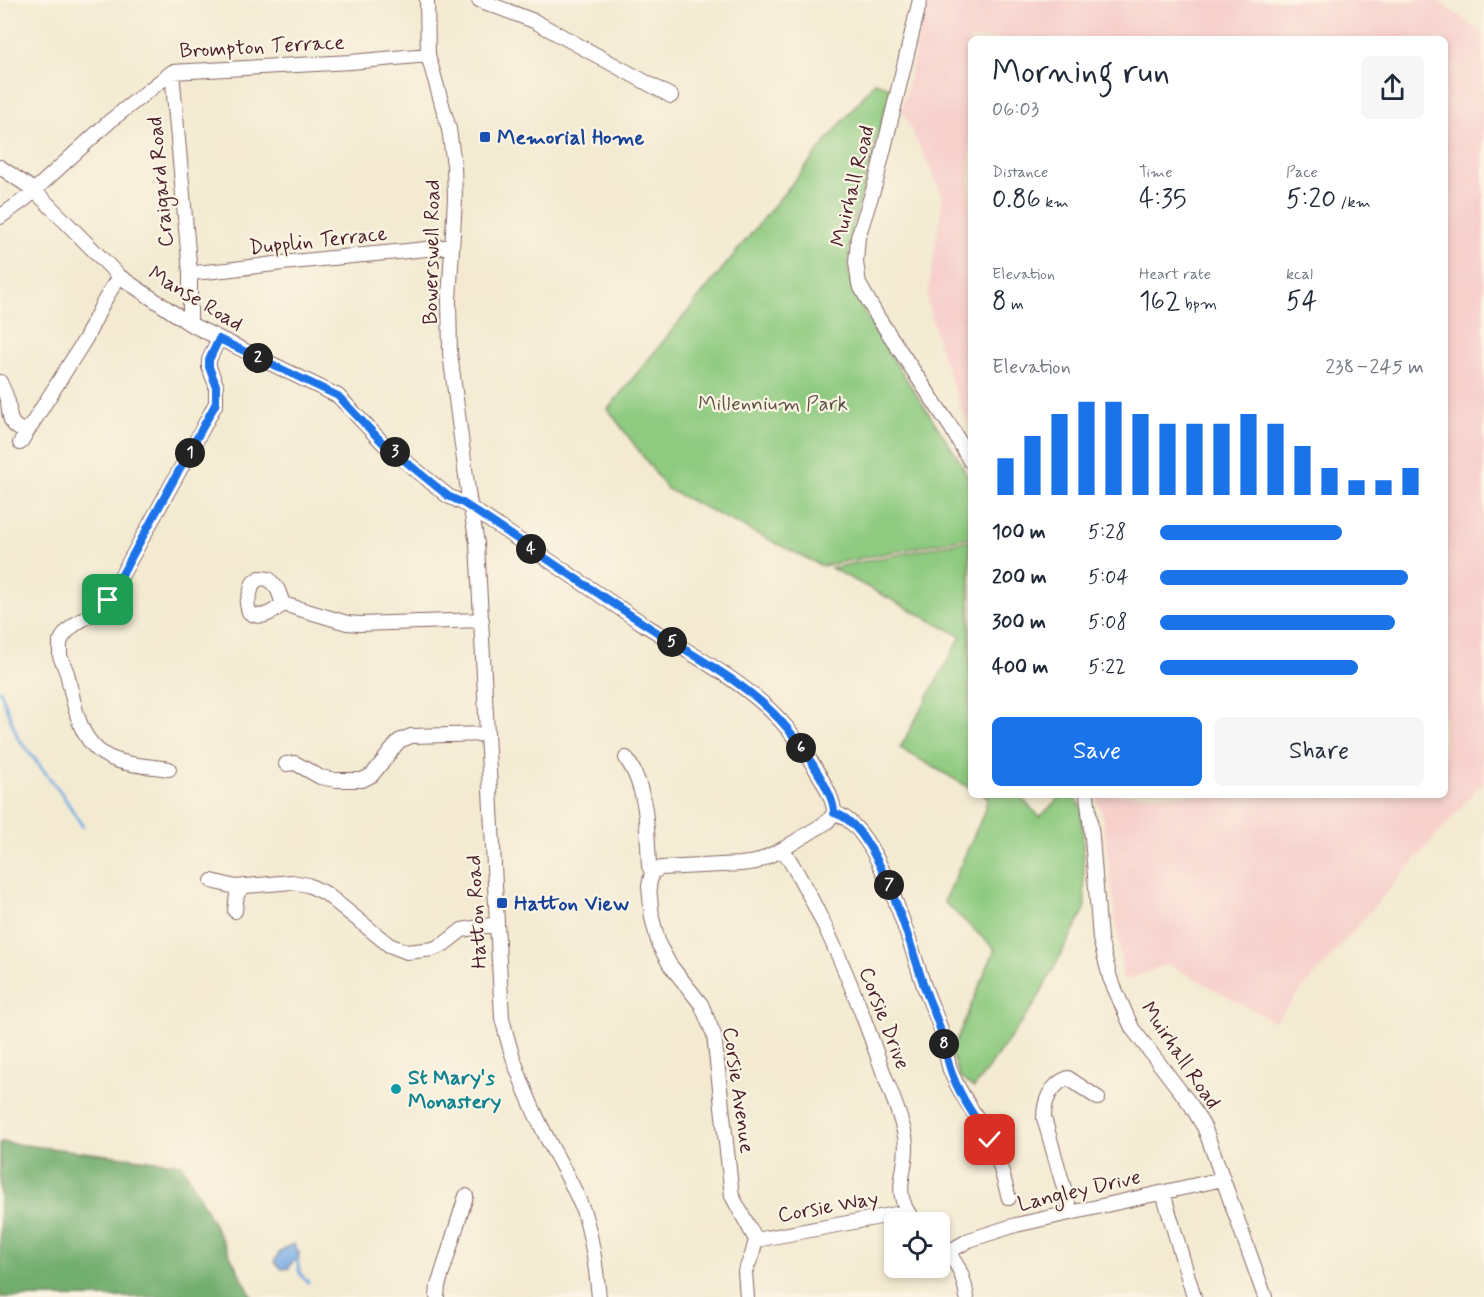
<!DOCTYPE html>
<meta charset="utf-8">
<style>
:root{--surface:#fff;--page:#f6f6f7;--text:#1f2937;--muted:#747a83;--accent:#1a73e8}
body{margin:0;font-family:Mynerve,sans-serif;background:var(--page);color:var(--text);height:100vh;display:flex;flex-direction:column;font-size:22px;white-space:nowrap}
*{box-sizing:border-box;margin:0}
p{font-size:20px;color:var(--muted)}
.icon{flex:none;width:33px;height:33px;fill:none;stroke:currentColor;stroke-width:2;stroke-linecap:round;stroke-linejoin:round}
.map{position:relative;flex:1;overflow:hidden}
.panel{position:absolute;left:968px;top:36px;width:480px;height:762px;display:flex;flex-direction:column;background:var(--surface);border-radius:9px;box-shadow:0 3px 9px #0003}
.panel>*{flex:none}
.fabs{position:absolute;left:884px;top:1212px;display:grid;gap:12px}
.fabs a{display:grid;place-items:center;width:66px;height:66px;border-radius:9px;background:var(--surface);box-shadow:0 3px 9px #0003;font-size:30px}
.pin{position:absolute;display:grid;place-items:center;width:51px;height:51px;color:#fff;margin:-26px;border-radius:12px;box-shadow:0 3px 9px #0006}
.km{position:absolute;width:30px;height:30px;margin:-15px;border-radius:50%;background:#222;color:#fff;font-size:16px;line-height:30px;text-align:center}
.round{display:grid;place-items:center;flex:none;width:63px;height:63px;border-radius:9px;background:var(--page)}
.overview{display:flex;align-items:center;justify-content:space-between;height:102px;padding:0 24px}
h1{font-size:33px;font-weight:600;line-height:45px}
.stats{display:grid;grid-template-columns:repeat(3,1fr);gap:9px;height:102px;padding:6px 24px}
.stats div{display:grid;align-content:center}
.stats b{font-size:26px;font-weight:600}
.stats small{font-size:16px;font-weight:400}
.stats p{font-size:16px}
.chart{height:168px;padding:12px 24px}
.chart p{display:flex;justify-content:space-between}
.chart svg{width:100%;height:108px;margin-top:6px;stroke:var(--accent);stroke-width:6}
.button{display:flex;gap:12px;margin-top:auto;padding:12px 24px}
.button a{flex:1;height:69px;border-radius:9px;background:var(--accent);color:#fff;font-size:24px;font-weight:600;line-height:69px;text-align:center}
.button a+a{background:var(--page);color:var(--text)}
ul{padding:0 24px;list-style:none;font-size:20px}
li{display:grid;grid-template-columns:96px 72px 1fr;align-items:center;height:45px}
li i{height:15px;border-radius:8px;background:var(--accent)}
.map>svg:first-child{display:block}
.built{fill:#f7d0cc}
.green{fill:#8eca80;stroke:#6c7456;stroke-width:1.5}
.forest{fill:#72ae6e;stroke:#5e664c;stroke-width:1.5}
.water{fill:#76ace4;stroke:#606688;stroke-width:1.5}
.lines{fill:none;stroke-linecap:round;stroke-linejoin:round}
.stream{stroke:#76ace4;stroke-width:3}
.minor-casing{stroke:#856665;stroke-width:16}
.minor{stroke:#fff;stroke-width:14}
.route-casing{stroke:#fff;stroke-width:12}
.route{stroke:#1a73e8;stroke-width:8}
.transit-dot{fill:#1a4fb4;stroke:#fcf5e5;stroke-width:2}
.culture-dot{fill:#0f9aa8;stroke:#fcf5e5;stroke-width:2}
.labels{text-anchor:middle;stroke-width:4.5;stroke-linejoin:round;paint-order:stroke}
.street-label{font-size:21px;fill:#4a1f2b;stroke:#fcf5e5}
.transit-label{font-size:21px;font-weight:bold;fill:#164399;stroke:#fcf5e5;text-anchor:start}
.park-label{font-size:21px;fill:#5e5244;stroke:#fcf5e5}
.culture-label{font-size:21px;font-weight:bold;fill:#0d838f;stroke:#fcf5e5;text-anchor:start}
</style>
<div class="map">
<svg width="1484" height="1297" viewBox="0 0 1484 1297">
<rect width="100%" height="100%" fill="#fcf5e5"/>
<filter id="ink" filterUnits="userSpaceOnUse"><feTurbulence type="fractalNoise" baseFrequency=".0167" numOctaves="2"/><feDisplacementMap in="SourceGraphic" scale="12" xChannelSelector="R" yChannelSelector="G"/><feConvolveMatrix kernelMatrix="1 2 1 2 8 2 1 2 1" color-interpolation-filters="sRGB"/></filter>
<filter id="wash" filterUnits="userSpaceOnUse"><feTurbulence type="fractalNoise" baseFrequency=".008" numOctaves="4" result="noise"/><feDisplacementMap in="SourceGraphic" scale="24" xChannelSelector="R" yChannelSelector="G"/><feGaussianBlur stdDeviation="1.35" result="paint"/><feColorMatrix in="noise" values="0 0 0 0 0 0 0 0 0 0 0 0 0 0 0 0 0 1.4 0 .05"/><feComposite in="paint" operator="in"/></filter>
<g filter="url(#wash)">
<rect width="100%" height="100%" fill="#f3ead1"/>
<!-- built -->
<path class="built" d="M926 0H1436L1484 33V781L1274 1022 1168 964 1123 981 1103 817 1096 795H1444V39H970V427L960 406 939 347 927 301 943 196 902 110Z"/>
<!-- green -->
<path class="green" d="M875 82 891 88 850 237 848 271 855 294 874 330 958 458 970 481V537L822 566 667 489 608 409Z
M970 540V788L900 748 961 636 831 568Z
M983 795H1018L1040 817 1062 795H1074L1082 809 1085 909 1034 1005 974 1088 960 1078 951 1053 995 949 944 902 983 815 988 798Z"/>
<!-- forest -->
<path class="forest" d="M0 1142 182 1164 252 1297H0Z"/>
<!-- water -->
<path class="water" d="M294 1244 299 1253 298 1260 292 1262 289 1268 282 1269 274 1262C279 1252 283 1247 294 1244Z"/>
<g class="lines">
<!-- stream -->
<path class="stream" d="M0 690 18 738 62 794 83 827
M298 1260C297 1268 301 1278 308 1282"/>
</g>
</g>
<g filter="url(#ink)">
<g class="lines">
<!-- minor casing -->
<g class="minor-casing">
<path id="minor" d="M427 0 428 55 449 129 454 165 455 199 449 300 450 353 469 499 477 543 502 1018C512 1061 527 1099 547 1138 560 1164 576 1188 585 1216 593 1243 596 1269 599 1297
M479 0 534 21 671 96
M920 0 876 181 858 237 856 262 859 284 877 316 952 429 970 461
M172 72 190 273V324
M0 167 34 190 119 276 190 324 338 396 384 444 448 496 463 503C525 543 584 585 645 625 689 653 744 681 780 720 795 736 835 792 834 813
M0 217 25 199 110 121 172 72 351 62 428 55
M190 273C231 271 272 263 313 260 360 255 405 252 451 246
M0 382C3 388 6 395 8 402 10 416 8 425 24 431L32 425
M20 443 86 338 103 303 119 276
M283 604C273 612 261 621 249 612L247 604 253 583 260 578 269 579 278 590 283 604 347 623 359 624 482 620
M626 758C648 789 647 830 649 866L652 872 649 886 652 918 659 945 670 965 701 1004 714 1035 732 1196 756 1240 752 1255 745 1272 747 1297
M286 764 295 763 320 777 336 780H362L372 775 399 741 411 736 487 734
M169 769C151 766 130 766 113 759 78 745 75 706 67 673L60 656V642C70 621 93 617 108 600L203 428 216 403V385L209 367V360L219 338
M1087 795 1092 837 1100 939 1110 978 1132 1028 1191 1105 1205 1129 1265 1297
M834 813C878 823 910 945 923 983 928 999 936 1014 941 1030 945 1043 946 1057 950 1070 960 1095 976 1115 989 1137 999 1155 1003 1179 1009 1198
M783 849C825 917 855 991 881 1066 889 1089 900 1112 905 1136 911 1170 887 1189 915 1222
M652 872 661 868 741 864 756 862 783 849 827 822 834 813
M212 881 235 887 292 882 308 885 325 893 389 945 407 952 433 949 444 944 462 930 497 924
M235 911 237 894 243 887
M1163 1193 1194 1297
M1071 1213 1044 1118C1044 1101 1050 1085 1068 1078L1098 1098
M756 1240 907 1212
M939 1245C958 1262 963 1273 967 1297
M947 1253 969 1240 1016 1225 1223 1179
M437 1297 438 1286 466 1196"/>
</g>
<!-- minor -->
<use href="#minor" class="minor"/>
</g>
</g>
<g class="lines" filter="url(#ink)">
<!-- route casing -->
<g class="route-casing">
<path id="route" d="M108 600 216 403V385L209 367V360L219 339 338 396 384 444 448 496 463 503C526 544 587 587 649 627 693 656 744 681 780 720 795 736 835 792 834 813 876 822 910 943 922 980 927 998 936 1014 941 1032 944 1044 946 1056 950 1068 958 1094 975 1117 990 1140"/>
</g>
<!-- route -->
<use href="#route" class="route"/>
</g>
<!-- markers -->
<g class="transit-dot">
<rect x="479" y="131" width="12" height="12" rx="3"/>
<rect x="496" y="897" width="12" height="12" rx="3"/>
</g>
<circle class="culture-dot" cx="396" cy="1089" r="6"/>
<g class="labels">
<!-- street labels -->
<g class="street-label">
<text transform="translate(262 46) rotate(-3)" y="7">Brompton Terrace</text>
<text transform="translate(160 182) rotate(-95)" y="7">Craigard Road</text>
<text transform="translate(852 186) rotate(-76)" y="7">Muirhall Road</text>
<text transform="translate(318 240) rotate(-6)" y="7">Dupplin Terrace</text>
<text transform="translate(431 252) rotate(-89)" y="7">Bowerswell Road</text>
<text transform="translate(196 298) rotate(31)" y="7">Manse Road</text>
<text transform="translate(476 912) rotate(-93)" y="7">Hatton Road</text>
<text transform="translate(885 1018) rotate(69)" y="7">Corsie Drive</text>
<text transform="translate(1181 1055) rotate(56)" y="7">Muirhall Road</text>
<text transform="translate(739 1090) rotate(82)" y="7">Corsie Avenue</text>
<text transform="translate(1079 1190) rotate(-13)" y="7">Langley Drive</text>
<text transform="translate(828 1206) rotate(-10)" y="7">Corsie Way</text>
</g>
<!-- transit labels -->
<g class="transit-label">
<text x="497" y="144">Memorial Home</text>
<text x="514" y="910">Hatton View</text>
</g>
<!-- park labels -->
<g class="park-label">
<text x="773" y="410">Millennium Park</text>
</g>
<!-- culture labels -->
<g class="culture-label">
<text x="408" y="1084">St Mary's<tspan x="408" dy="24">Monastery</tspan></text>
</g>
</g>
</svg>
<div class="fabs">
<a><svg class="icon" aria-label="locate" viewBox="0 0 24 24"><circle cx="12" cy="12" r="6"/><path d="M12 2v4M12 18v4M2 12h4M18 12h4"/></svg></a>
</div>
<div class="pin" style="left:108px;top:600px;background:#1e9e55"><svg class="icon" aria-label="arrive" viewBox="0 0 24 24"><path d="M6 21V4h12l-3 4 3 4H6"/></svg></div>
<div class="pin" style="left:990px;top:1140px;background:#d93025"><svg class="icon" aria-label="check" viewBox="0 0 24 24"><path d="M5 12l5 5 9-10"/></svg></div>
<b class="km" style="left:190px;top:453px">1</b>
<b class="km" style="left:258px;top:358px">2</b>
<b class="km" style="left:395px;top:452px">3</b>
<b class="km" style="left:531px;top:549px">4</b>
<b class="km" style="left:672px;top:642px">5</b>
<b class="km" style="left:801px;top:748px">6</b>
<b class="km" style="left:889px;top:885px">7</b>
<b class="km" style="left:944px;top:1044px">8</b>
<section class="panel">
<div class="overview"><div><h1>Morning run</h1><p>06:03</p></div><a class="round"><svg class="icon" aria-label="share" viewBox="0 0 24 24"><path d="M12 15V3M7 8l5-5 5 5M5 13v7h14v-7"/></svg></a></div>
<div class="stats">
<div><p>Distance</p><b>0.86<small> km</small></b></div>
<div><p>Time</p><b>4:35</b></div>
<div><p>Pace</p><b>5:20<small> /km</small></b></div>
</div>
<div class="stats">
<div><p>Elevation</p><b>8<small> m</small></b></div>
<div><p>Heart rate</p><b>162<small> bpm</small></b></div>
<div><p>kcal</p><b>54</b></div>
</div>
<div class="chart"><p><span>Elevation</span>238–245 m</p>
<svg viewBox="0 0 160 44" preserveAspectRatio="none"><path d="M5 44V29M15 44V20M25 44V11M35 44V6M45 44V6M55 44V11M65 44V15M75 44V15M85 44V15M95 44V11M105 44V15M115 44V24M125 44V33M135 44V38M145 44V38M155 44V33"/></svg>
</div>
<ul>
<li><b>100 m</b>5:28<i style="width:69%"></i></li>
<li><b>200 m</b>5:04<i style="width:94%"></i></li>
<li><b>300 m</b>5:08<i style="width:89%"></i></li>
<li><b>400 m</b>5:22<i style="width:75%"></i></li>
</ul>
<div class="button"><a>Save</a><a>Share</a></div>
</section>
</div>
